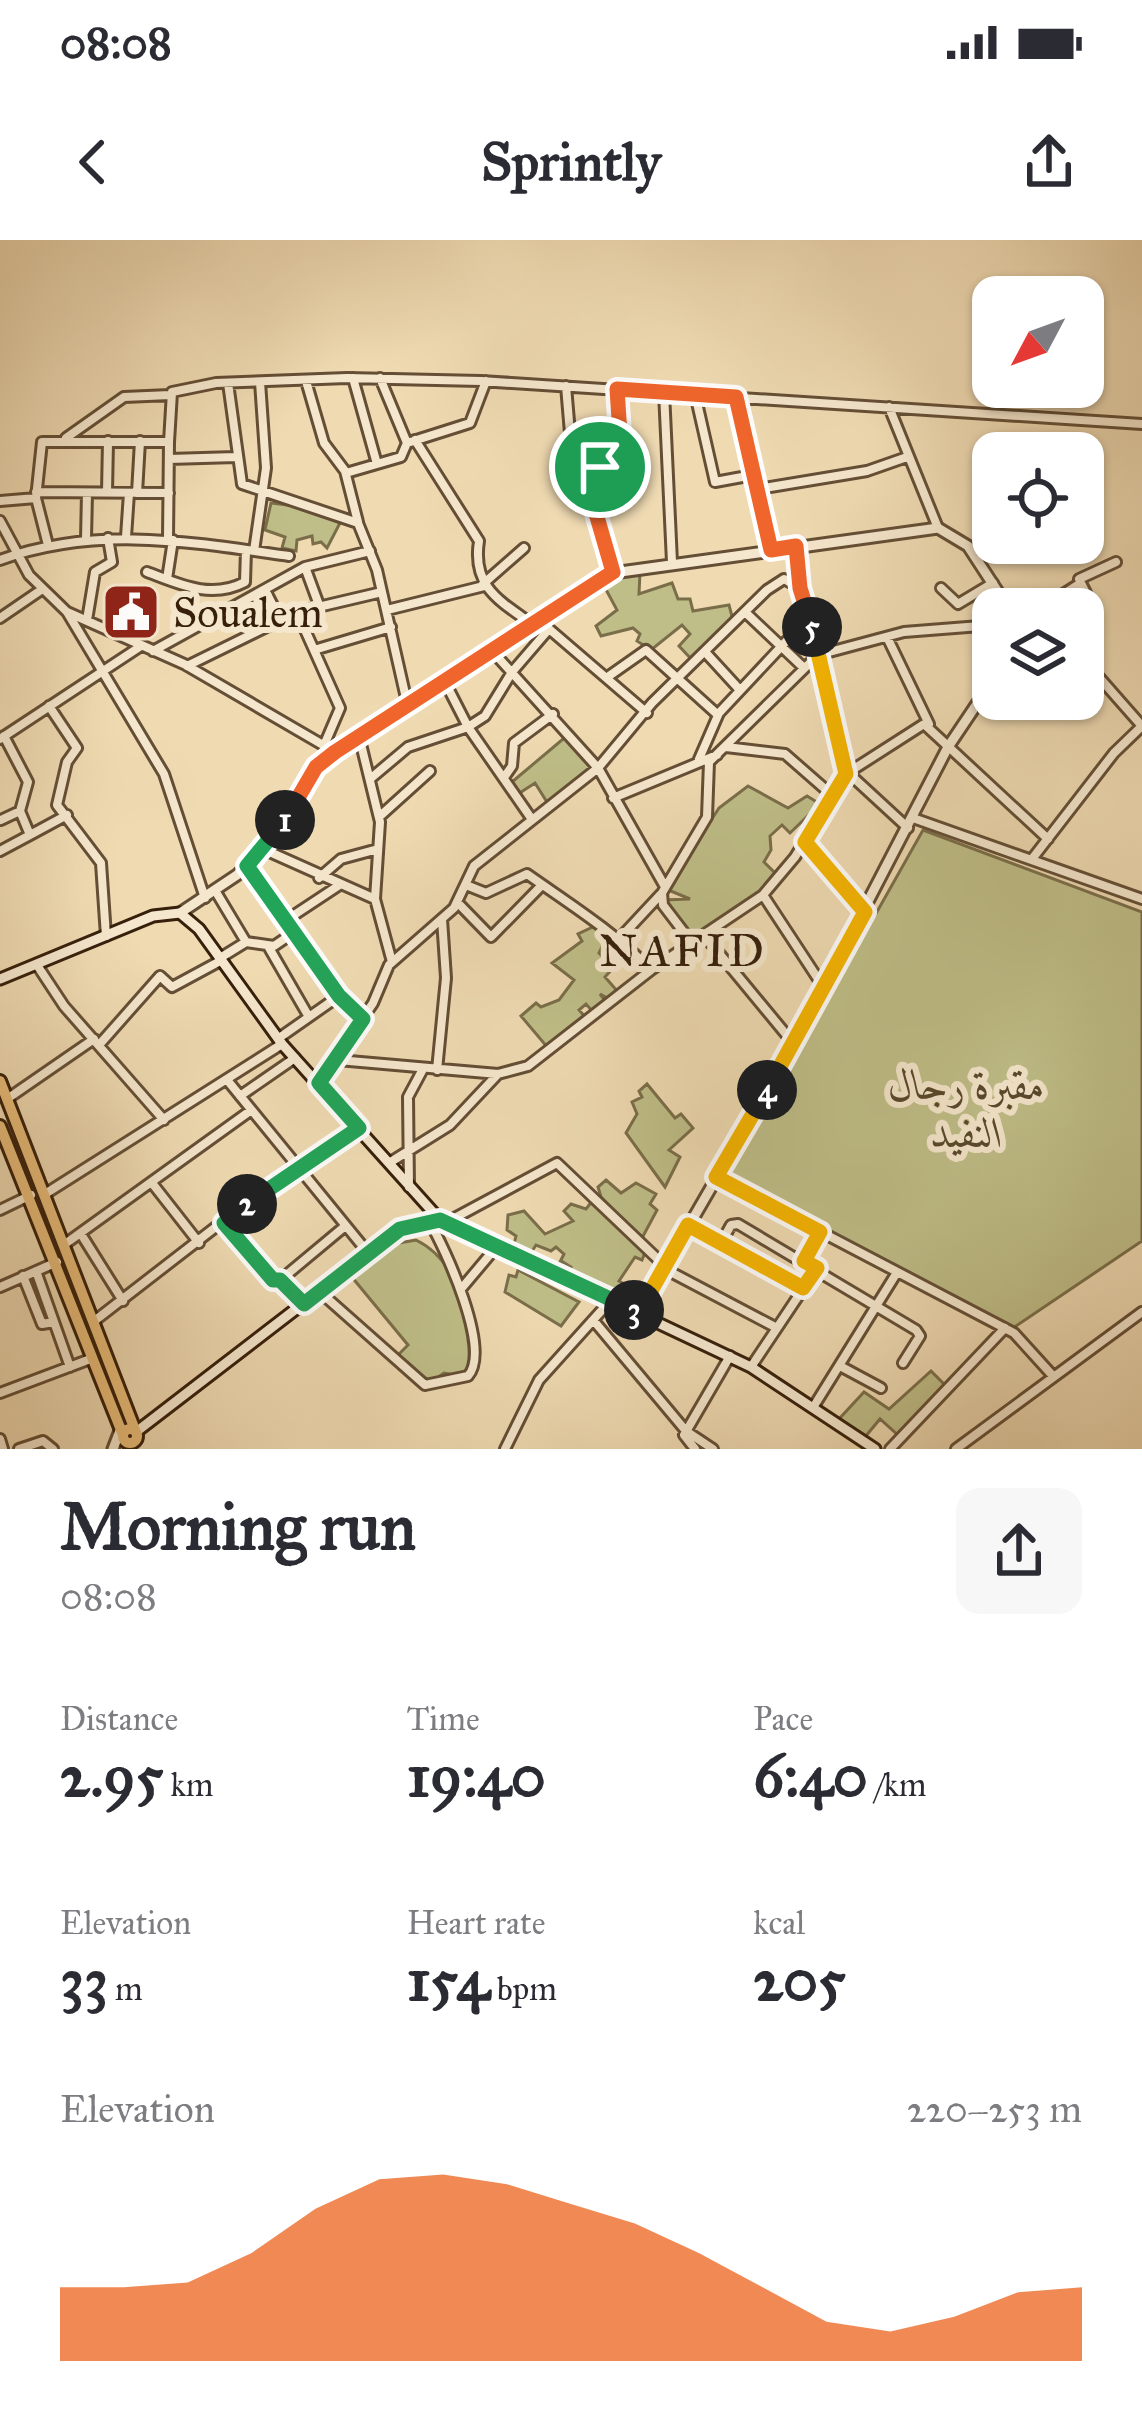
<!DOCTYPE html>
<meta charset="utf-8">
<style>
:root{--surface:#fff;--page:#f7f7f7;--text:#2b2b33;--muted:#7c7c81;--accent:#ea580c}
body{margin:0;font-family:"IM FELL Great Primer",Amiri,serif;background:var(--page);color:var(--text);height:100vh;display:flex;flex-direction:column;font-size:45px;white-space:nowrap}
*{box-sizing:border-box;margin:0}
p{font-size:39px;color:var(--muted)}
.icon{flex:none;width:66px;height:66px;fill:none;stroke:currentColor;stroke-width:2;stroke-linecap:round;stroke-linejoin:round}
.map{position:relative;height:1209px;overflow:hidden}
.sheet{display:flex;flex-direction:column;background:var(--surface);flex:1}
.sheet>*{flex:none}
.needle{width:78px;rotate:229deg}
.controls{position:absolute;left:972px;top:36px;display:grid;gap:24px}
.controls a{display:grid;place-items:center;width:132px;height:132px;border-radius:24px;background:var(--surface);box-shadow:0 3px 9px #0004;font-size:60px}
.pin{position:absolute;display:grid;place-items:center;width:102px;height:102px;color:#fff;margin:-51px;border:6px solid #fff;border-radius:50%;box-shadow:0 3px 12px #0007}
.km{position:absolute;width:60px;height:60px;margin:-30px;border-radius:50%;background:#222;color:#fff;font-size:33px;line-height:60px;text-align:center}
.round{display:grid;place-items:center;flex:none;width:126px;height:126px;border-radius:24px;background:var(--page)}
.summary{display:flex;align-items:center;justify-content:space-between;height:204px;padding:0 60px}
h1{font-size:66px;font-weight:800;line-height:90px}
.metrics{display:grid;grid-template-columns:repeat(3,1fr);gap:18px;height:204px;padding:12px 60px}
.metrics div{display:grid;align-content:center}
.metrics b{font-size:60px;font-weight:800}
.metrics small{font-size:33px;font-weight:400}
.metrics p{font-size:33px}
.chart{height:336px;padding:24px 60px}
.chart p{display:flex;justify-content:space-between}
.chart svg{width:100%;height:216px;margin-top:12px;fill:var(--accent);opacity:.7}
.status{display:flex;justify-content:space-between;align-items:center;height:84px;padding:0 60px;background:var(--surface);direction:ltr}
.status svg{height:33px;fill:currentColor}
header{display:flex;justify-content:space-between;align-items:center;height:156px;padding:0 60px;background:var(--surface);font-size:54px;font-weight:800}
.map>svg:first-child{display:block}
.green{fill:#bfbe88;stroke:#7a6e4a;stroke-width:3}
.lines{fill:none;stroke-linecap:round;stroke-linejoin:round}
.minor-casing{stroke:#644e35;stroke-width:14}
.tertiary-casing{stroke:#644e35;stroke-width:15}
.secondary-casing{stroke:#361f0b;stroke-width:15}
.primary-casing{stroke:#361f0b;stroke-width:16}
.minor{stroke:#f5e7cd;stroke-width:8}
.tertiary{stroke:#f5e7cd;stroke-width:9}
.secondary{stroke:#f5e7cd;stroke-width:9}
.primary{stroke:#e8bd79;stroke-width:10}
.split-1-casing{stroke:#fff;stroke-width:24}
.split-2-casing{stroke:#fff;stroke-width:24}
.split-3-casing{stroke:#fff;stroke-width:24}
.split-4-casing{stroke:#fff;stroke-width:24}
.split-5-casing{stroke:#fff;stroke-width:24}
.split-6-casing{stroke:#fff;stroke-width:24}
.split-1{stroke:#f0652b;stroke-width:15}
.split-2{stroke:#22a559;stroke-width:15}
.split-3{stroke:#22a559;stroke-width:15}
.split-4{stroke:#f5b400;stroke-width:15}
.split-5{stroke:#f5b400;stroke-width:15}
.split-6{stroke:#f0652b;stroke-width:15}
.labels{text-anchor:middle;stroke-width:12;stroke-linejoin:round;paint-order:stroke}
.poi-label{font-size:42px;fill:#361f0b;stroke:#f5e7cd;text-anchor:start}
.park-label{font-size:42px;font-style:italic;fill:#58472a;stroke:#f5e7cd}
.neighbourhood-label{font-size:45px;letter-spacing:3px;fill:#361f0b;stroke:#f5e7cd}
</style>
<div class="status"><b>08:08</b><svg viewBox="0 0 49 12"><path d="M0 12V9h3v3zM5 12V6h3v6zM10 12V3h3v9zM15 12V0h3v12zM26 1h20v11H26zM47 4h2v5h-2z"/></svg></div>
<header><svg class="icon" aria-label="back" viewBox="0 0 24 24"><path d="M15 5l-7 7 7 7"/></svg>Sprintly<svg class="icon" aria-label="share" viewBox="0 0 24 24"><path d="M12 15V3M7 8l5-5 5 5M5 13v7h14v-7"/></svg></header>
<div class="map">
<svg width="1142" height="1209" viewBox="0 0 1142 1209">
<rect width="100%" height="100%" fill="#efdab2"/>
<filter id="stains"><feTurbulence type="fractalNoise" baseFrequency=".00167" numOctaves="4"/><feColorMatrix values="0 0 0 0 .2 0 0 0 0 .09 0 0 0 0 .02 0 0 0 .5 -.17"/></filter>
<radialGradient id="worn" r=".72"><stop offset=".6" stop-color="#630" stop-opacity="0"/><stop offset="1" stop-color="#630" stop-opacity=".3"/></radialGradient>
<!-- green -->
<path class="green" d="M271 263 305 267 340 283 327 308 321 302 313 304 312 296 297 300 296 311 282 308 285 297 265 290Z
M640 332 639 354 672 343 678 359H690L693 371 729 365 733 380 694 422 679 406 690 394 682 385 651 410 637 401 640 394 633 388 601 396 596 386 617 370 603 344Z
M569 494 594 529 547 562 535 543 518 554 512 542Z
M748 546 788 568 807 556 820 564 790 593 782 585 770 596 771 610 764 622 775 633 763 650 692 699 683 697 664 660 690 659 666 649 719 568Z
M923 590 1142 672V1001L1013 1088 726 940Z
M595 686 608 695 599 713 613 728 605 737 619 753 611 760 600 754 606 762 594 773 586 764 579 770 587 779 548 808 521 776 536 763 541 767 559 760 574 740 552 723 582 701 578 694Z
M647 844 675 878 681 874 693 888 669 910 680 917 665 947 626 893 637 874 632 862 642 857 639 851Z
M606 940 621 953 636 943 656 954 650 964 657 970 641 1000 601 957 598 947Z
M593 960 646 1010 642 1020 635 1017 619 1041 634 1050 630 1061 592 1040 587 1049 566 1038 571 1027 563 1022 555 1032 564 1014 556 1007 551 1011 536 1005 529 1016 513 1008 516 996 507 990 508 975 524 971 545 994 573 981 564 971 571 964 586 969Z
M416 1000C463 1023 466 1079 473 1127L461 1136 444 1133 428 1144 394 1119 408 1105 351 1036 399 1003Z
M518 1030 579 1062 561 1086 505 1052 509 1035 516 1037Z
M931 1131 946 1146 899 1196 880 1179 865 1197 839 1179 864 1152 889 1169Z"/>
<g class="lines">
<!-- minor casing -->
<g class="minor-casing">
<path id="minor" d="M353 138 377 224
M380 138 407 203 470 183 486 141
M306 141 324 203 345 231 358 282
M228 143 242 244 358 283 377 330 408 467
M566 146 575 252 578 257 595 255
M664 152 672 322
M695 154 715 242 753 235
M736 157 771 310
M889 167 938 288
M619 197 630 245
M66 198 124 157 170 155
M415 200 479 301C472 346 498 360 532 384
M169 219 236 217
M346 233 401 217 407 203
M758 249 867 231 907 217
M36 252 169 253
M107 252 108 201
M137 253 140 201
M0 261 36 258
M0 281 29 335 67 372 164 534 205 658
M126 297 129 253
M86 299 87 253
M168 299 169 202
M48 305 36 258 42 202H169L172 152 216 143 347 138 481 141 1142 184
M796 306 800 348 844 529 908 588
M254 311 266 228 260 142
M0 320C97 285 190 302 289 316
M305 327 319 365
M147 332C179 344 211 360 245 342L246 310
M613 333C596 286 581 231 620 194L617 149
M167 339 173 300
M483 344 524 308
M941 348 958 364 993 343
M266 352 281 381
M1040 369 1079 344
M387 370 484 346
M67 372 184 424 335 512
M745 372 804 428
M0 378 41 350
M87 380 95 332 112 322 108 298
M1083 381 1094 369 1079 339 1116 322
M548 388 647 473
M887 397 929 484
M314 410 391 387
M153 411 305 327 370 311
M706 413 739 449
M495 414 598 528 664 645
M1083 419 1142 486
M187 426 297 372
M609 436 646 410 718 475
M446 444 468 487 531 578
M49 466 77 508 67 522 57 565 101 623 106 696
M359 496 380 582 375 659 392 722
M0 499 141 406
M325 503 340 468 297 372 382 352
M726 507 785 514 833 556
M699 519 719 473 809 377
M505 536 512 526 514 503 553 474
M370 539 408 507 468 487 485 476 512 432 549 389
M613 558 717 515
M379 577 430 531
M913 578 1142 659
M1 580 20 571
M30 595 67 575
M805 603 865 672
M263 609 375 659
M0 611 30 595 20 571 28 542 4 496
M1032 619 1114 513 1142 486
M247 626 339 756
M319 638 341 619 378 609
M466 645 486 653 527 634C571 665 613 691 651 730
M216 652 246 702 220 718
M763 655 824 748
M457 662 491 697 542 645
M285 681 338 646
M704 695 794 804
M620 698 661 654
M246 702 274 706 293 693
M692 703 663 665 662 653 707 577 709 522 818 415 904 392 993 385
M268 706 309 777
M37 725 64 766 164 880
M279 798 339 756 363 779
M99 805 160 736 172 747 222 720
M338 820 498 834 528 826 651 730 763 655 795 617 846 534 924 484 1048 599
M437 830 446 738 442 679
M228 841 369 1014
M319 843 373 763 389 725 454 668 474 626 598 528 652 463 767 350 784 339 800 348
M240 856 295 818
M7 859 94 799
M389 923 450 885 498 834
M716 937 1014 1093 1053 1136
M152 943 199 1003
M409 947 408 857 423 829
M45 954 282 804
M0 970 31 955
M449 981 557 923 665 1026
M224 983 278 1042 344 987
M689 986 803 1048
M81 994 123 1061
M721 1003 731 985 738 984 916 1090 920 1096 903 1123
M65 1004 250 871
M804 1021 820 992
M663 1028 777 1088
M36 1031 70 1127
M23 1036 42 1084 54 1082
M280 1039 304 1064
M0 1047 57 1022
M461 1049 498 1005
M320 1052 425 1145 468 1136C492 1110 445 1008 429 981
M594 1081 686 1191 713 1209
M93 1082 279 938 359 888
M840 1126 881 1148
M751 1127 817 1028
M0 1153 93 1118
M814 1166 896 1034
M0 1199 3 1209
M19 1209 43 1201 53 1209
M505 1209 539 1140 611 1060
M695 1209 684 1195 730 1116
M890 1209 1005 1088
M956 1209 1142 1072"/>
</g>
<!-- tertiary casing -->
<g class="tertiary-casing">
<path id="tertiary" d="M180 673 237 635 269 603 316 527 613 333 938 288 968 306 1009 369
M639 1072 794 804 948 507 993 440
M113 1209 121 1188"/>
</g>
<!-- secondary casing -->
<g class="secondary-casing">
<path id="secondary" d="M0 739 153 676 180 673 199 689 282 804 440 980
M136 1192 400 989 440 980 751 1127 875 1209"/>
</g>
<!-- primary casing -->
<g class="primary-casing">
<path id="primary" d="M0 841 135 1190
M0 886 123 1195
M123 1196a7 7 0 1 1 14 0a7 7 0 1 1-14 0Z"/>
</g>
<!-- minor -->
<use href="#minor" class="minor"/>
<!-- tertiary -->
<use href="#tertiary" class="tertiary"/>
<!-- secondary -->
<use href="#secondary" class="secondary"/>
<!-- primary -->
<use href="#primary" class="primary"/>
</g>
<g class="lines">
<!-- split-1 casing -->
<g class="split-1-casing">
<path id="split-1" d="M285 580 316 527 335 512 613 332 593 263 600 227"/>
</g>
<!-- split-2 casing -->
<g class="split-2-casing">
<path id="split-2" d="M247 964 359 888 319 843 363 779 339 756 247 626 285 580"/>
</g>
<!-- split-3 casing -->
<g class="split-3-casing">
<path id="split-3" d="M247 964 224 983 273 1040H280L304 1064 400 989 440 980 634 1070"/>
</g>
<!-- split-4 casing -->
<g class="split-4-casing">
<path id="split-4" d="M634 1070 639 1072 688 985 803 1048 817 1028 804 1021 820 992 716 937 767 850"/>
</g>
<!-- split-5 casing -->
<g class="split-5-casing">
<path id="split-5" d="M767 850 865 672 805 602 846 534 812 387"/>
</g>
<!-- split-6 casing -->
<g class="split-6-casing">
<path id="split-6" d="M600 227 605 206 620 194 617 149 736 157 771 310 796 306 800 348 812 387"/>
</g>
<!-- split-1 -->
<use href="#split-1" class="split-1"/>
<!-- split-2 -->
<use href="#split-2" class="split-2"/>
<!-- split-3 -->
<use href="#split-3" class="split-3"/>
<!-- split-4 -->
<use href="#split-4" class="split-4"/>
<!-- split-5 -->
<use href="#split-5" class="split-5"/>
<!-- split-6 -->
<use href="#split-6" class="split-6"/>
</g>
<!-- icons -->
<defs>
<g id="civic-square" transform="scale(3)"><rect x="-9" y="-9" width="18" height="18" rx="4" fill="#8f2418" stroke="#f5e7cd"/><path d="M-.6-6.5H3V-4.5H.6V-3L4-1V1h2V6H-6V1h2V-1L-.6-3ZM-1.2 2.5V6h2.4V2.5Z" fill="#fff"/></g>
</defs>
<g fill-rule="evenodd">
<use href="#civic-square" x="131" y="372"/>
</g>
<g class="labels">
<!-- poi labels -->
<g class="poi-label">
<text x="173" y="387">Soualem</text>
</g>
<!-- park labels -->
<g class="park-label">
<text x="967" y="859">مقبرة رجال<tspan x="967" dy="48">النفيد</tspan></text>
</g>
<!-- neighbourhood labels -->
<g class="neighbourhood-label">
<text x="683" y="726">NAFID</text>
</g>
</g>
<rect width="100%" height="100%" filter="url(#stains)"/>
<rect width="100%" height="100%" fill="url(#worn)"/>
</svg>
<div class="controls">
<a><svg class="needle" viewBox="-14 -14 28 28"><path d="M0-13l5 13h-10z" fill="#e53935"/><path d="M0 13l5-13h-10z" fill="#7c7c81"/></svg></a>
<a><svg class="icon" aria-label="locate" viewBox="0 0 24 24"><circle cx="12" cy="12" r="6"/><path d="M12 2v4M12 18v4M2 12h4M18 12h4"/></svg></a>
<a><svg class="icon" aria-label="layers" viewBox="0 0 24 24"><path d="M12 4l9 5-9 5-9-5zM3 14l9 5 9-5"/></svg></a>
</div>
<div class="pin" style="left:600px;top:227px;background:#1e9e55"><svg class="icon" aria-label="arrive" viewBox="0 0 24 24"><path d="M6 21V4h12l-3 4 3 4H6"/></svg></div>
<b class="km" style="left:285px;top:580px">1</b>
<b class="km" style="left:247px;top:964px">2</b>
<b class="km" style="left:634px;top:1070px">3</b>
<b class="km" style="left:767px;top:850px">4</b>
<b class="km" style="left:812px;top:387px">5</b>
</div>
<section class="sheet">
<div class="summary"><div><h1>Morning run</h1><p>08:08</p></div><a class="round"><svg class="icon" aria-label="share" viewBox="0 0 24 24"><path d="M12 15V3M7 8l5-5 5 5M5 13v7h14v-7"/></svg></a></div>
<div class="metrics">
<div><p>Distance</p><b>2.95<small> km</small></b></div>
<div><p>Time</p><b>19:40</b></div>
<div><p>Pace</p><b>6:40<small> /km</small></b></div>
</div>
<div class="metrics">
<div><p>Elevation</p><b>33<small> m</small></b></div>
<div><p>Heart rate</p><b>154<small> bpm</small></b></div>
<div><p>kcal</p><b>205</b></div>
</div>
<div class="chart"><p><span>Elevation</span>220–253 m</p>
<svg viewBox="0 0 160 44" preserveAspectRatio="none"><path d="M0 44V29L10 29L20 28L30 22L40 13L50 7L60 6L70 8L80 12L90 16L100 22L110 29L120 36L130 38L140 35L150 30L160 29V44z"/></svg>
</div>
</section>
